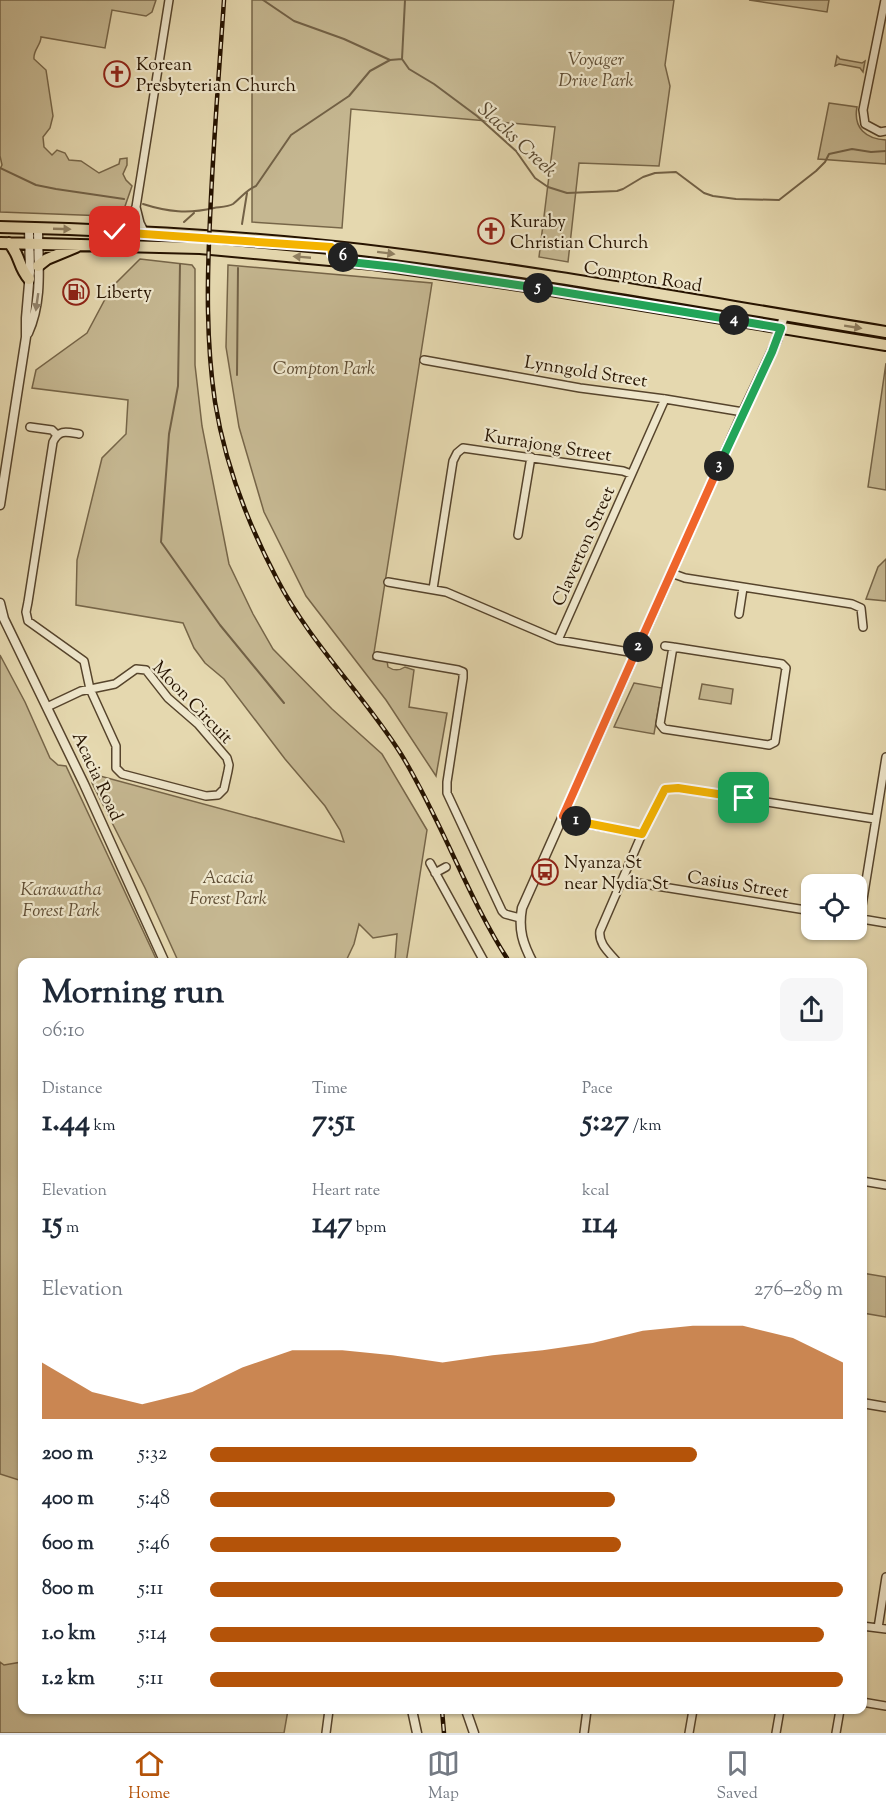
<!DOCTYPE html>
<meta charset="utf-8">
<style>
:root{--surface:#fff;--page:#f6f6f7;--text:#1f2937;--muted:#747a83;--line:#e0e1e3;--accent:#b45309}
body{margin:0;font-family:"Sorts Mill Goudy",serif;background:var(--page);color:var(--text);height:100vh;display:flex;flex-direction:column;font-size:22px;white-space:nowrap}
*{box-sizing:border-box;margin:0}
p{font-size:20px;color:var(--muted)}
.icon{flex:none;width:33px;height:33px;fill:none;stroke:currentColor;stroke-width:2;stroke-linecap:round;stroke-linejoin:round}
.map{position:relative;flex:1;overflow:hidden}
.drawer{position:absolute;left:18px;top:958px;width:849px;height:756px;display:flex;flex-direction:column;background:var(--surface);border-radius:12px;box-shadow:0 2px 4px #0004}
.drawer>*{flex:none}
.controls{position:absolute;left:801px;top:874px;display:grid;gap:12px}
.controls a{display:grid;place-items:center;width:66px;height:66px;border-radius:12px;background:var(--surface);box-shadow:0 2px 4px #0004;font-size:30px}
.pin{position:absolute;display:grid;place-items:center;width:51px;height:51px;color:#fff;margin:-26px;border-radius:12px;box-shadow:0 3px 9px #0006}
.km{position:absolute;width:30px;height:30px;margin:-15px;border-radius:50%;background:#222;color:#fff;font-size:16px;line-height:30px;text-align:center}
.round{display:grid;place-items:center;flex:none;width:63px;height:63px;border-radius:12px;background:var(--page)}
.headline{display:flex;align-items:center;justify-content:space-between;height:102px;padding:0 24px}
h1{font-size:33px;font-weight:700;line-height:45px}
.stats{display:grid;grid-template-columns:repeat(3,1fr);gap:9px;height:102px;padding:6px 24px}
.stats div{display:grid;align-content:center}
.stats b{font-size:30px;font-weight:700}
.stats small{font-size:16px;font-weight:400}
.stats p{font-size:16px}
.chart{height:168px;padding:12px 24px}
.chart p{display:flex;justify-content:space-between}
.chart svg{width:100%;height:108px;margin-top:6px;fill:var(--accent);opacity:.7}
ul{padding:0 24px;list-style:none;font-size:20px}
li{display:grid;grid-template-columns:96px 72px 1fr;align-items:center;height:45px}
li i{height:15px;border-radius:8px;background:var(--accent)}
.dock{display:flex;justify-content:space-around;align-items:center;height:84px;border-top:2px solid var(--line);background:var(--surface);font-size:16px;color:var(--muted)}
.dock a{display:grid;justify-items:center;gap:3px}
.dock .on{color:var(--accent)}
.map>svg:first-child{display:block}
.green{fill:#c5b791;stroke:#766548;stroke-width:1.5}
.lines{fill:none;stroke-linecap:round;stroke-linejoin:round}
.stream{stroke:#726146;stroke-width:2}
.minor-casing{stroke:#56442c;stroke-width:10}
.tertiary-casing{stroke:#56442c;stroke-width:11}
.primary-casing{stroke:#261300;stroke-width:14}
.minor{stroke:#eee6cb;stroke-width:7}
.tertiary{stroke:#eee6cb;stroke-width:8}
.primary{stroke:#e5d8af;stroke-width:10}
.rail-casing{stroke:#261300;stroke-width:4.5}
.rail{stroke:#eee6cb;stroke-width:2;stroke-dasharray:7;stroke-linecap:butt}
.oneway{fill:#8f7f60}
.oneway2{fill:#948770}
.split-1-casing{stroke:#fff;stroke-width:12}
.split-2-casing{stroke:#fff;stroke-width:12}
.split-3-casing{stroke:#fff;stroke-width:12}
.split-4-casing{stroke:#fff;stroke-width:12}
.split-5-casing{stroke:#fff;stroke-width:12}
.split-6-casing{stroke:#fff;stroke-width:12}
.split-7-casing{stroke:#fff;stroke-width:12}
.split-1{stroke:#f5b400;stroke-width:8}
.split-2{stroke:#f0652b;stroke-width:8}
.split-3{stroke:#f0652b;stroke-width:8}
.split-4{stroke:#22a559;stroke-width:8}
.split-5{stroke:#22a559;stroke-width:8}
.split-6{stroke:#22a559;stroke-width:8}
.split-7{stroke:#f5b400;stroke-width:8}
.labels{text-anchor:middle;stroke-width:4.5;stroke-linejoin:round;paint-order:stroke}
.park-label{font-size:18px;font-style:italic;fill:#5e4c33;stroke:#eee6cb}
.poi-label{font-size:18px;fill:#261300;stroke:#eee6cb;text-anchor:start}
.street-label{font-size:18px;fill:#261300;stroke:#eee6cb}
.water-label{font-size:20px;font-style:italic;fill:#58472e;stroke:#eee6cb}
</style>
<div class="map">
<svg width="886" height="1733" viewBox="0 0 886 1733">
<rect width="100%" height="100%" fill="#e5d8af"/>
<filter id="stains"><feTurbulence type="fractalNoise" baseFrequency=".00333" numOctaves="4"/><feColorMatrix values="0 0 0 0 .2 0 0 0 0 .09 0 0 0 0 .02 0 0 0 .5 -.17"/></filter>
<radialGradient id="worn" r=".72"><stop offset=".6" stop-color="#630" stop-opacity="0"/><stop offset="1" stop-color="#630" stop-opacity=".3"/></radialGradient>
<!-- green -->
<path class="green" d="M0 0H156L152 12 146 16 112 10 105 48 41 37C41 45 33 50 34 59L46 70 53 116 50 128 43 137 44 147 52 155 57 150 65 153 69 160 81 161 99 173 119 164 120 159 127 158V165L123 174 126 180 132 186 123 212 107 216 0 212V169L2 165 0 156Z
M252 0H674L665 65 670 86 659 166 579 163 568 262 539 257 555 127 351 109 342 228 252 222Z
M749 0H829L827 12Z
M837 56 840 59 862 63 865 61 863 72 860 68 839 64 835 66Z
M829 103 857 107C853 128 866 139 886 140V164L818 159Z
M140 259 192 265 195 269V365L202 426 229 564 253 614 273 649 332 709 382 754 427 830 406 963H398L395 960 397 934 373 938 359 924 354 944 345 963H179L145 888 92 783 93 779 89 773 344 842 340 830 325 806 285 759 224 679 205 663 194 648 183 623 76 605 77 560 102 458 126 434 128 400 32 388 36 370 87 333 111 288Z
M228 265 432 283 373 659 387 661 388 667C394 671 399 671 405 667L414 670 409 707 447 713 436 776 386 700 306 596 264 512 239 427 226 347Z
M886 363V490L868 487Z
M886 559V601L866 599 878 567Z
M0 655 25 702 50 758 58 765 66 766 158 963H22V1481L0 1474Z
M634 683 662 688 654 734 614 727Z
M702 684 733 689 731 704 699 699Z
M862 1273 886 1277V1317L863 1313Z
M0 1662 4 1665 22 1662V1710H288L284 1733H0Z"/>
<g class="lines">
<!-- stream -->
<path class="stream" d="M263 0 294 21 344 39 390 60
M402 59 405 0
M0 168 36 185 56 189 124 199
M143 204C168 212 188 214 214 208 220 207 228 207 233 204 241 198 246 190 256 186L291 135 349 96 370 71 390 60 402 59 409 69 434 84 477 116 516 151 535 178 548 187 567 193 617 191 623 189 643 177 655 173 676 172 704 193 713 196 736 199 779 200 816 171 825 162 829 154 852 149 871 152 886 151
M184 222 194 213
M242 224 247 193
M180 264 178 386 169 434 161 542 220 625 284 703
M237 375 238 268"/>
<!-- minor casing -->
<g class="minor-casing">
<path id="minor" d="M885 0 863 110 865 124 880 132 886 131
M136 207 140 223 145 233
M115 232 128 220 136 207 169 0
M424 360 580 388 665 399 743 412
M30 427 52 430 57 435
M518 535 531 457
M671 573 685 578 852 604 861 608 863 627
M388 582 446 592 558 640 635 653
M433 589 453 461 457 453 463 448 623 471 631 474
M739 614 743 588
M558 640 665 399
M665 646 673 647 782 664 786 668 775 742 769 745 664 729 660 724 673 647
M377 656 458 670 463 672V678L447 782V793L502 911 505 914 520 918
M47 707 81 691 115 684 136 669 146 670 168 698 198 724 227 758 229 765 228 771 224 789 218 795 206 796 122 774 116 768V746L90 689 84 661 28 621 26 612 28 602 53 442C59 429 67 432 79 434
M563 816 581 823 642 834
M430 863 485 963
M435 873 446 867
M624 878 638 883 812 911
M856 918 886 923
M860 918 886 757
M618 963C610 953 598 944 600 931L642 834 665 789 678 788 875 819
M862 1181 886 1185
M862 1626 886 1629
M878 1628 886 1577
M862 1702 886 1706
M326 1733 329 1710
M584 1733 587 1710
M689 1733 693 1710
M776 1733 780 1710
M836 1733 840 1710"/>
</g>
<!-- tertiary casing -->
<g class="tertiary-casing">
<path id="tertiary" d="M28 333C43 300 38 264 38 228
M0 505 26 337V318L30 272 29 228
M0 603 4 619 84 784 165 963
M533 963C523 944 518 930 522 908L743 412 777 340 784 316
M862 1403 886 1407
M412 1710 417 1733
M466 1710 474 1733"/>
</g>
<!-- primary casing -->
<g class="primary-casing">
<path id="primary" d="M0 227C120 230 242 236 362 250 537 271 712 304 886 332
M0 243 200 248 373 264 526 286 886 345
M9 243C20 254 18 267 29 279
M38 266 47 259 76 247"/>
</g>
<!-- minor -->
<use href="#minor" class="minor"/>
<!-- tertiary -->
<use href="#tertiary" class="tertiary"/>
<!-- primary -->
<use href="#primary" class="primary"/>
<!-- rail casing -->
<g class="rail-casing">
<path id="rail" d="M224 0C219 73 213 146 210 219 207 281 206 341 215 402 225 464 248 524 277 579 310 643 363 694 401 754 442 821 467 897 510 963
M442 1710 444 1733"/>
</g>
<!-- rail -->
<use href="#rail" class="rail"/>
</g>
<!-- one-way arrows -->
<defs><path id="oneway-solid" d="M-6-.8H1V-3.2L6.5 0L1 3.2V.8H-6Z" transform="scale(1.5)"/></defs>
<g class="oneway">
<use href="#oneway-solid" transform="translate(62 229) rotate(2)"/>
<use href="#oneway-solid" transform="translate(386 253) rotate(7)"/>
<use href="#oneway-solid" transform="translate(302 257) rotate(-175)"/>
<use href="#oneway-solid" transform="translate(853 327) rotate(9)"/>
</g>
<use class="oneway2" href="#oneway-solid" transform="translate(37 302) rotate(98)"/>
<g class="lines">
<!-- split-1 casing -->
<g class="split-1-casing">
<path id="split-1" d="M576 821 642 834 665 789 678 788 744 798"/>
</g>
<!-- split-2 casing -->
<g class="split-2-casing">
<path id="split-2" d="M576 821 563 816 638 647"/>
</g>
<!-- split-3 casing -->
<g class="split-3-casing">
<path id="split-3" d="M638 647 719 466"/>
</g>
<!-- split-4 casing -->
<g class="split-4-casing">
<path id="split-4" d="M719 466 772 352 781 328 734 320"/>
</g>
<!-- split-5 casing -->
<g class="split-5-casing">
<path id="split-5" d="M538 288 734 320"/>
</g>
<!-- split-6 casing -->
<g class="split-6-casing">
<path id="split-6" d="M343 257 350 262 395 267 538 288"/>
</g>
<!-- split-7 casing -->
<g class="split-7-casing">
<path id="split-7" d="M115 232 331 247 332 254 343 257"/>
</g>
<!-- split-1 -->
<use href="#split-1" class="split-1"/>
<!-- split-2 -->
<use href="#split-2" class="split-2"/>
<!-- split-3 -->
<use href="#split-3" class="split-3"/>
<!-- split-4 -->
<use href="#split-4" class="split-4"/>
<!-- split-5 -->
<use href="#split-5" class="split-5"/>
<!-- split-6 -->
<use href="#split-6" class="split-6"/>
<!-- split-7 -->
<use href="#split-7" class="split-7"/>
</g>
<!-- icons -->
<defs>
<g id="church-ring" transform="scale(1.35)"><circle r="9.5" fill="#eee6cb" stroke="#8f2418" stroke-width="1.5"/><path d="M-1.2-6h2.4v3.5h3.3v2.4h-3.3V6h-2.4V-.1h-3.3v-2.4h3.3Z" fill="#8f2418"/></g>
<g id="fuel-ring" transform="scale(1.35)"><circle r="9.5" fill="#eee6cb" stroke="#8f2418" stroke-width="1.5"/><path d="M-5.5-6h7V0h2V4h1.3V-2.5L3-4.5l.8-.8L6-3V5H2.5V1h-1V6h-7ZM-4.2-4.7v3.2H.2V-4.7Z" fill="#8f2418"/></g>
<g id="bus-ring" transform="scale(1.35)"><circle r="9.5" fill="#eee6cb" stroke="#8f2418" stroke-width="1.5"/><path d="M-5-6H5V4H4V6H2V4H-2V6H-4V4H-5ZM-3.5-4V0h7V-4ZM-3.5 1.2v1.5H-2V1.2ZM2 1.2v1.5H3.5V1.2Z" fill="#8f2418"/></g>
</defs>
<g fill-rule="evenodd">
<use href="#church-ring" x="117" y="74"/>
<use href="#church-ring" x="491" y="231"/>
<use href="#fuel-ring" x="76" y="292"/>
<use href="#bus-ring" x="545" y="872"/>
</g>
<g class="labels">
<!-- park labels -->
<g class="park-label">
<text x="596" y="65">Voyager<tspan x="596" dy="21">Drive Park</tspan></text>
<text x="324" y="374">Compton Park</text>
<text x="228" y="883">Acacia<tspan x="228" dy="21">Forest Park</tspan></text>
<text x="61" y="895">Karawatha<tspan x="61" dy="21">Forest Park</tspan></text>
</g>
<!-- poi labels -->
<g class="poi-label">
<text x="136" y="70">Korean<tspan x="136" dy="21">Presbyterian Church</tspan></text>
<text x="510" y="227">Kuraby<tspan x="510" dy="21">Christian Church</tspan></text>
<text x="96" y="298">Liberty</text>
<text x="564" y="868">Nyanza St<tspan x="564" dy="21">near Nydia St</tspan></text>
</g>
<!-- street labels -->
<g class="street-label">
<text transform="translate(643 276) rotate(9)" y="6">Compton Road</text>
<text transform="translate(586 371) rotate(9)" y="6">Lynngold Street</text>
<text transform="translate(548 445) rotate(9)" y="6">Kurrajong Street</text>
<text transform="translate(583 546) rotate(-66)" y="6">Claverton Street</text>
<text transform="translate(193 702) rotate(46)" y="6">Moon Circuit</text>
<text transform="translate(98 776) rotate(65)" y="6">Acacia Road</text>
<text transform="translate(738 884) rotate(9)" y="6">Casius Street</text>
</g>
<!-- water labels -->
<g class="water-label">
<text transform="translate(518 139) rotate(43)" y="7">Slacks Creek</text>
</g>
</g>
<rect width="100%" height="100%" filter="url(#stains)"/>
<rect width="100%" height="100%" fill="url(#worn)"/>
</svg>
<div class="controls">
<a><svg class="icon" aria-label="locate" viewBox="0 0 24 24"><circle cx="12" cy="12" r="6"/><path d="M12 2v4M12 18v4M2 12h4M18 12h4"/></svg></a>
</div>
<div class="pin" style="left:744px;top:798px;background:#1e9e55"><svg class="icon" aria-label="arrive" viewBox="0 0 24 24"><path d="M6 21V4h12l-3 4 3 4H6"/></svg></div>
<div class="pin" style="left:115px;top:232px;background:#d93025"><svg class="icon" aria-label="check" viewBox="0 0 24 24"><path d="M5 12l5 5 9-10"/></svg></div>
<b class="km" style="left:576px;top:821px">1</b>
<b class="km" style="left:638px;top:647px">2</b>
<b class="km" style="left:719px;top:466px">3</b>
<b class="km" style="left:734px;top:320px">4</b>
<b class="km" style="left:538px;top:288px">5</b>
<b class="km" style="left:343px;top:257px">6</b>
<section class="drawer">
<div class="headline"><div><h1>Morning run</h1><p>06:10</p></div><a class="round"><svg class="icon" aria-label="share" viewBox="0 0 24 24"><path d="M12 15V3M7 8l5-5 5 5M5 13v7h14v-7"/></svg></a></div>
<div class="stats">
<div><p>Distance</p><b>1.44<small> km</small></b></div>
<div><p>Time</p><b>7:51</b></div>
<div><p>Pace</p><b>5:27<small> /km</small></b></div>
</div>
<div class="stats">
<div><p>Elevation</p><b>15<small> m</small></b></div>
<div><p>Heart rate</p><b>147<small> bpm</small></b></div>
<div><p>kcal</p><b>114</b></div>
</div>
<div class="chart"><p><span>Elevation</span>276–289 m</p>
<svg viewBox="0 0 160 44" preserveAspectRatio="none"><path d="M0 44V21L10 33L20 38L30 33L40 23L50 16L60 16L70 18L80 21L90 18L100 16L110 13L120 8L130 6L140 6L150 11L160 21V44z"/></svg>
</div>
<ul>
<li><b>200 m</b>5:32<i style="width:77%"></i></li>
<li><b>400 m</b>5:48<i style="width:64%"></i></li>
<li><b>600 m</b>5:46<i style="width:65%"></i></li>
<li><b>800 m</b>5:11<i style="width:100%"></i></li>
<li><b>1.0 km</b>5:14<i style="width:97%"></i></li>
<li><b>1.2 km</b>5:11<i style="width:100%"></i></li>
</ul>
</section>
</div>
<nav class="dock">
<a class="on"><svg class="icon" aria-label="home" viewBox="0 0 24 24"><path d="M3 11l9-7 9 7M6 9v11h12V9"/></svg>Home</a>
<a><svg class="icon" aria-label="map" viewBox="0 0 24 24"><path d="M3 6l6-2 6 2 6-2v14l-6 2-6-2-6 2zM9 4v14M15 6v14"/></svg>Map</a>
<a><svg class="icon" aria-label="saved" viewBox="0 0 24 24"><path d="M7 4h10v16l-5-4-5 4z"/></svg>Saved</a>
</nav>
